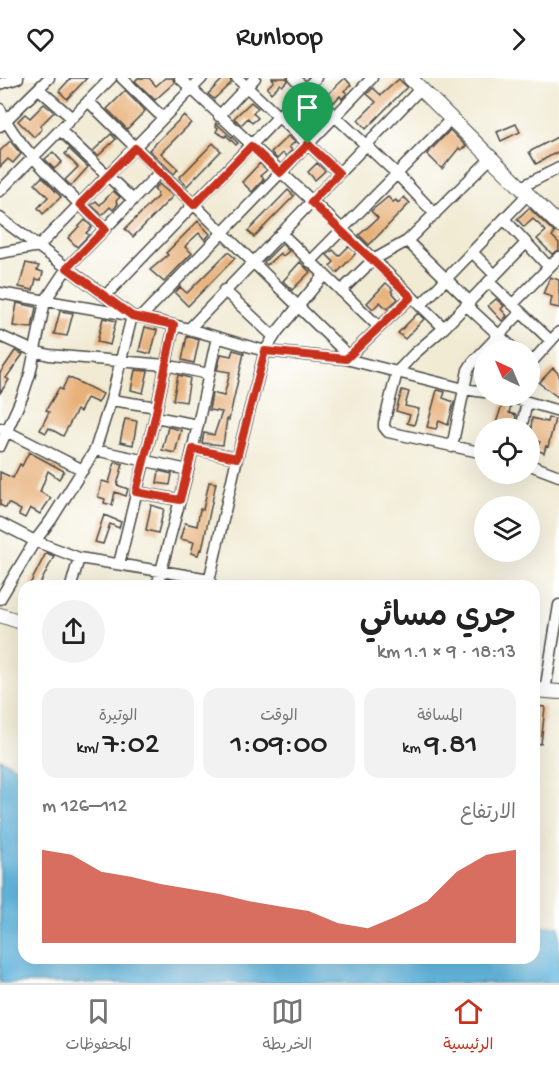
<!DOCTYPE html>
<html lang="ar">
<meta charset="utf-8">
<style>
:root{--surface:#fff;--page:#f2f2f2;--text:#222;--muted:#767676;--line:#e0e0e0;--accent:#c8321e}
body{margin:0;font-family:"Gochi Hand","Playpen Sans Arabic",sans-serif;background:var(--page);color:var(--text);direction:rtl;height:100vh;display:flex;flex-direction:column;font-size:22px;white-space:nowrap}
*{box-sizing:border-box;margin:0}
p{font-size:20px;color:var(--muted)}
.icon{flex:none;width:33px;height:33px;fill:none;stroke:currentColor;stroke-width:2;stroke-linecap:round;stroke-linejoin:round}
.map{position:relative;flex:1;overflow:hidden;direction:ltr}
.sheet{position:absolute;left:18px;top:502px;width:522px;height:384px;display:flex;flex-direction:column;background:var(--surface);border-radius:18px;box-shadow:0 6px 24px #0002;direction:rtl}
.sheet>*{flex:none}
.needle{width:39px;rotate:316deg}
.controls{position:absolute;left:474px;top:262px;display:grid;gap:12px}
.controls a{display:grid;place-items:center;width:66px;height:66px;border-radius:50%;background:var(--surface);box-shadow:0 6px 24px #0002;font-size:30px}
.pin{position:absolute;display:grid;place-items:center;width:51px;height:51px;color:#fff;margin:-62px -26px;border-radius:50% 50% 50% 0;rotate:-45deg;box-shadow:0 0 6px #0007}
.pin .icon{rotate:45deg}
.round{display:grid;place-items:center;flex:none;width:63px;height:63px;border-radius:32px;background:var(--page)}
.head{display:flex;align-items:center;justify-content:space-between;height:102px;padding:0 24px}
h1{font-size:33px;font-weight:600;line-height:45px}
.stats{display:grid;grid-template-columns:repeat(3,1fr);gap:9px;height:102px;padding:6px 24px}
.stats div{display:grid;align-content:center;border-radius:15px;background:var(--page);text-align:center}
.stats b{font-size:30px;font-weight:600}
.stats small{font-size:16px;font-weight:400}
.stats p{font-size:16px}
.chart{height:168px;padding:12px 24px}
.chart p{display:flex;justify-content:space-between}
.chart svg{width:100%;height:108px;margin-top:6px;fill:var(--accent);opacity:.7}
header{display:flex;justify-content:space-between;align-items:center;height:78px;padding:0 24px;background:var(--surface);font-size:27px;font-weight:600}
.tab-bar{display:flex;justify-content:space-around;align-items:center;height:84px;border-top:2px solid var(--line);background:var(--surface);font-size:16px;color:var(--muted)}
.tab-bar a{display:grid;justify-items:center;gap:3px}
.tab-bar .active{color:var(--accent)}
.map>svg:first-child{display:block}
.water{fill:#63b7df;stroke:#477185;stroke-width:1.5}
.building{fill:#e8b17a}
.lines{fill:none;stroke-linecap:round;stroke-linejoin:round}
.street-casing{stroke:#494844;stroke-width:13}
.secondary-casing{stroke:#494844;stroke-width:16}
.street{stroke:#fff;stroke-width:10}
.secondary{stroke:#fff;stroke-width:14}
.route-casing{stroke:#fff;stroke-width:12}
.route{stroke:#c8321e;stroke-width:8}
</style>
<header><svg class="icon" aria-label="forward" viewBox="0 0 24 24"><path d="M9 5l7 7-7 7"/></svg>Runloop<svg class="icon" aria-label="heart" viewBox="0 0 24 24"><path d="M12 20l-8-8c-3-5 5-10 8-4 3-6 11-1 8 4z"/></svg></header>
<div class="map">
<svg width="559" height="905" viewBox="0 0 559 905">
<rect width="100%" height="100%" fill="#fff"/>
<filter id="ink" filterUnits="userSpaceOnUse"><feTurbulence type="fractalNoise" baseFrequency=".0167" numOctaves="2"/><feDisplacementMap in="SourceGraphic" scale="12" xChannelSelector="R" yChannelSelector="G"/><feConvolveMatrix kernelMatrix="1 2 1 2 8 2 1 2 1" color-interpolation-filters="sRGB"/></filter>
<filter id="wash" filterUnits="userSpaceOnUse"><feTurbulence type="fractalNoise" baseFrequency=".008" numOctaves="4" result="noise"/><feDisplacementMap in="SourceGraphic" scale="24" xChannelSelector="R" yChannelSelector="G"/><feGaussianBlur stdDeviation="1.35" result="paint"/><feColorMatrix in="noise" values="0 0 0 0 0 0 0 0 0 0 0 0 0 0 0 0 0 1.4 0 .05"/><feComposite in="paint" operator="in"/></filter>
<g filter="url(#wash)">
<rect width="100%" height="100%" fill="#f1ebd4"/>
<!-- water -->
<path class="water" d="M0 681 24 694V880H534V849L559 848V905H0Z"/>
<g id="blocks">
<!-- building -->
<path class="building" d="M71 0H87L67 21 59 13Z
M138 0H149L156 8 165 0H173L174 5 155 22 135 3Z
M224 0H230L231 5 214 21 208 16Z
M272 0H287V3L282 8 280 6 271 15 267 10 274 3Z
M345 0 351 7 344 13 347 15 342 21 340 18 333 25 326 18Z
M399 1 407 9 366 51 358 42 376 24 367 16 373 10 381 17Z
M125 13 145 33 127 51 107 31Z
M251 24 258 30 253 35 258 40 252 45 248 40 241 47 234 40Z
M44 26 54 34 40 48 42 51 34 59 18 43 25 36 30 40Z
M315 30 322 36 317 41 319 44 314 49 312 46 305 53 299 47Z
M184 37 191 45 161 75 178 91 174 96 149 72Z
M216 45 238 65 236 67 226 57 225 59 216 54 218 50 215 47Z
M516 46 520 54 501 63 497 54Z
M450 52 466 68 461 72 459 70 442 91 427 76Z
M111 56 116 61 98 78 93 73Z
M288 58 295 64 289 69 292 72 286 78 283 75 277 81 271 74Z
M559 58V73L536 86 529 74Z
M10 63 21 76 13 85 8 81 0 89V73Z
M213 65 221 73 187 108 179 100Z
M69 71 88 89 71 108 65 102 78 89 65 76Z
M53 74 62 84 54 91 45 81Z
M260 85 267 92 260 98 264 101 252 114 242 104Z
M317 85 325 93 315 102 308 94Z
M42 99 61 119 43 136 38 130 48 119 35 106Z
M159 106 173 118 133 159 125 151 157 119 158 115 154 111Z
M288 112 294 118 254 159 248 153Z
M113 113 120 119 116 123 118 126 113 132 110 129 102 137 91 127 96 123 100 127Z
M388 119 393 124 396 122 398 125 404 119 410 125 369 167 359 157 378 140 371 133Z
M529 130 555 155 552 158 559 165V172L552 176 537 161 546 153 533 141 524 149 517 141Z
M85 142 92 149 86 155 89 157 77 169 68 160Z
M198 143 210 156 205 162 199 155 187 166 185 169 192 175 164 204 150 192 168 177 166 175Z
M282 166 289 173 283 178 280 175 267 187 264 184Z
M349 168 356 175 337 195 330 188 334 184 327 177 333 172 339 178Z
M228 174 235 180 188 228 175 215 180 209 187 215Z
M300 184 310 194 292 212 283 203Z
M26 185 39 188 37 192 43 194 41 202 36 201 33 212 19 209Z
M550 199 559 202V230L550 228 552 219 543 216Z
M386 205 393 211 391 213 398 221 387 231 380 224 373 231 367 225Z
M496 221 504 228 501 231 507 238 502 243 488 228Z
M17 225 36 229 32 250 13 248Z
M60 233 73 235 67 258 54 256Z
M418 235 424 241 405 261 398 255Z
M103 240 116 243 110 267 97 264Z
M145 249 157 252 151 276 139 273Z
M187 258 199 262 194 285 182 282Z
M233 272 244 275 229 342 227 341 223 367 202 365 204 355 214 357 222 334 209 332 212 315 224 318 230 294 217 292 221 276 231 278Z
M15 273 23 276 6 300 9 302 0 315V295Z
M553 290 559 296V320L539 305Z
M135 292 148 293 143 315 131 312Z
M178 297 190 300 186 324 173 322Z
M68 299 103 316 98 325 87 320 80 334 77 332 63 358 49 350 46 355 40 352 49 334 46 332 59 310 62 312Z
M402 312 409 314 405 328 419 331 414 347 407 345 410 337 396 333Z
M437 312 445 314 443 320 454 324 448 347 439 343 436 351 427 349Z
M503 324 511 327 509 335 516 337 514 351H494Z
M532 340 547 344 548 340 555 341 548 369 546 368 544 375 537 372 540 364 530 361Z
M125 341 137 343 133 367 120 364Z
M168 349 181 352 175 375 162 372Z
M29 374 64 393 59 401 48 393 40 414 51 420 40 436 30 430 25 440 19 437 21 432 8 425 6 430 0 427V394L13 400 20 386 22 388Z
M115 384 123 386 117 407 128 411 126 418 115 414 112 427 104 425 105 421 98 419 102 403 109 405Z
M159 393 172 396 170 407 157 405Z
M209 404 216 405 202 472 200 471 198 477 191 475 194 464 180 461 185 445 197 448 200 431 203 432Z
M151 427 164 431 158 455 146 452Z
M104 437 121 444 119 450 110 446 103 466 95 464Z
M46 475 54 478 39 508H29Z
M534 628 545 629 541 666 534 665Z"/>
</g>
</g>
<g filter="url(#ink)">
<use href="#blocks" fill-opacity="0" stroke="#494844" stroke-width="1.5"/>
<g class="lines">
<!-- street casing -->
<g class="street-casing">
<path id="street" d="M122 0 163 40
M180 0 342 151 444 250
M237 0 339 95
M294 0 397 96 435 136
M0 6 18 0
M39 11 72 40
M88 23 349 278
M0 31C19 74 72 117 105 151
M219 38 255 0
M0 48 49 0
M60 52 133 122
M521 109 559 90
M0 113 111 0
M0 140 132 238 111 322 95 372 51 442 35 463 79 480 210 501
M504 141 549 189
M281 155 379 249
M407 163 470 224
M472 174 495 197
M0 175 39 168 202 0
M310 184 452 40
M489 204 551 263
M224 212 273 258
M341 213 373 182 407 163 492 79
M0 215 141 239 189 251 265 273 346 281 464 311 484 314
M105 218 316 0
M513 226 559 179
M466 227 516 273
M420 228 528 116
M141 239 372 0
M174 247 155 339 198 347
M189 251 421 10
M0 258 34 273 49 277 165 287 209 296
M346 281 411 219
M530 286 559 254
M507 318 559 333
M111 322 157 329
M0 350 83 392
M521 351 527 324
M0 368 23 317 30 296 45 223 67 190 160 94
M452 369 468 292 473 284 521 234
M193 371 237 380
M95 372 188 392
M484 375 388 354 384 349V345L397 294 414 276 444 250 526 165
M530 387 559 398
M136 414 180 422
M0 445 35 463 0 521
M119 486 155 339
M71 508 79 480
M157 508 188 392 217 259
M208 508 237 380 265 273 277 254 324 197
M545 613 559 527"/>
</g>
<!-- secondary casing -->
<g class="secondary-casing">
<path id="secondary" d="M410 0 559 147
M0 537 24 545
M534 612 559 614"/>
</g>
<!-- street -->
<use href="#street" class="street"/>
<!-- secondary -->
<use href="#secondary" class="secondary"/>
</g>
</g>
<g class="lines" filter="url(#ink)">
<!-- route casing -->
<g class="route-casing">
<path id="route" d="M308 66 339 95 311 124 411 219 346 281 265 273 237 380 193 371 180 422 136 414 155 339 174 247 132 238 67 190 105 151 80 126 135 70 194 127 251 68 280 95Z"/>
</g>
<!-- route -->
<use href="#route" class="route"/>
</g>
</svg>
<div class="controls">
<a><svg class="needle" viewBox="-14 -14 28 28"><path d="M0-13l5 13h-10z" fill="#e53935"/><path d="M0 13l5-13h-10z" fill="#767676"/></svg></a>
<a><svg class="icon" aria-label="locate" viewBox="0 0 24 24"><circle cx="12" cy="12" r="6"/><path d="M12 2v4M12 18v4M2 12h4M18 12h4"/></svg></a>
<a><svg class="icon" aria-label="layers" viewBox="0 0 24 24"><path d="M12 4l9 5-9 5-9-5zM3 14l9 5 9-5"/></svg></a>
</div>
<div class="pin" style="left:308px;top:66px;background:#1e9e55"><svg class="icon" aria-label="arrive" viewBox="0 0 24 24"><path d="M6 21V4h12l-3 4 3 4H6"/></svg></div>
<section class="sheet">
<div class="head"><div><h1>جري مسائي</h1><p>18:13 · 9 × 1.1 km</p></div><a class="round"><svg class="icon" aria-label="share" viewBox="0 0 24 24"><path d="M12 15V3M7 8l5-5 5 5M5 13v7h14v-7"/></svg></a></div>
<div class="stats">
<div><p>المسافة</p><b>9.81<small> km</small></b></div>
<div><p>الوقت</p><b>1:09:00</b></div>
<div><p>الوتيرة</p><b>7:02<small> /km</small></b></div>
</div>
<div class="chart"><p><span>الارتفاع</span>112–126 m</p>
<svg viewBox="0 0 160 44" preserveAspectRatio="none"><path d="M0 44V6L10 8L20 15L30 17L40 20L50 22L60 24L70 27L80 29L90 31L100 36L110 38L120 33L130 27L140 15L150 8L160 6V44z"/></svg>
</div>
</section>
</div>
<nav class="tab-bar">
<a class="active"><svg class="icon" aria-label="home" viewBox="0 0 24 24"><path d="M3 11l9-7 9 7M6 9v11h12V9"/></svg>الرئيسية</a>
<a><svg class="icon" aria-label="map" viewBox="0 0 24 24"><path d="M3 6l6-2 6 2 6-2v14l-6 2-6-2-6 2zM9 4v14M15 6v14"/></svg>الخريطة</a>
<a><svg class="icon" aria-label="saved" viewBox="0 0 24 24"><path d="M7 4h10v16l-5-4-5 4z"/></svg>المحفوظات</a>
</nav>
